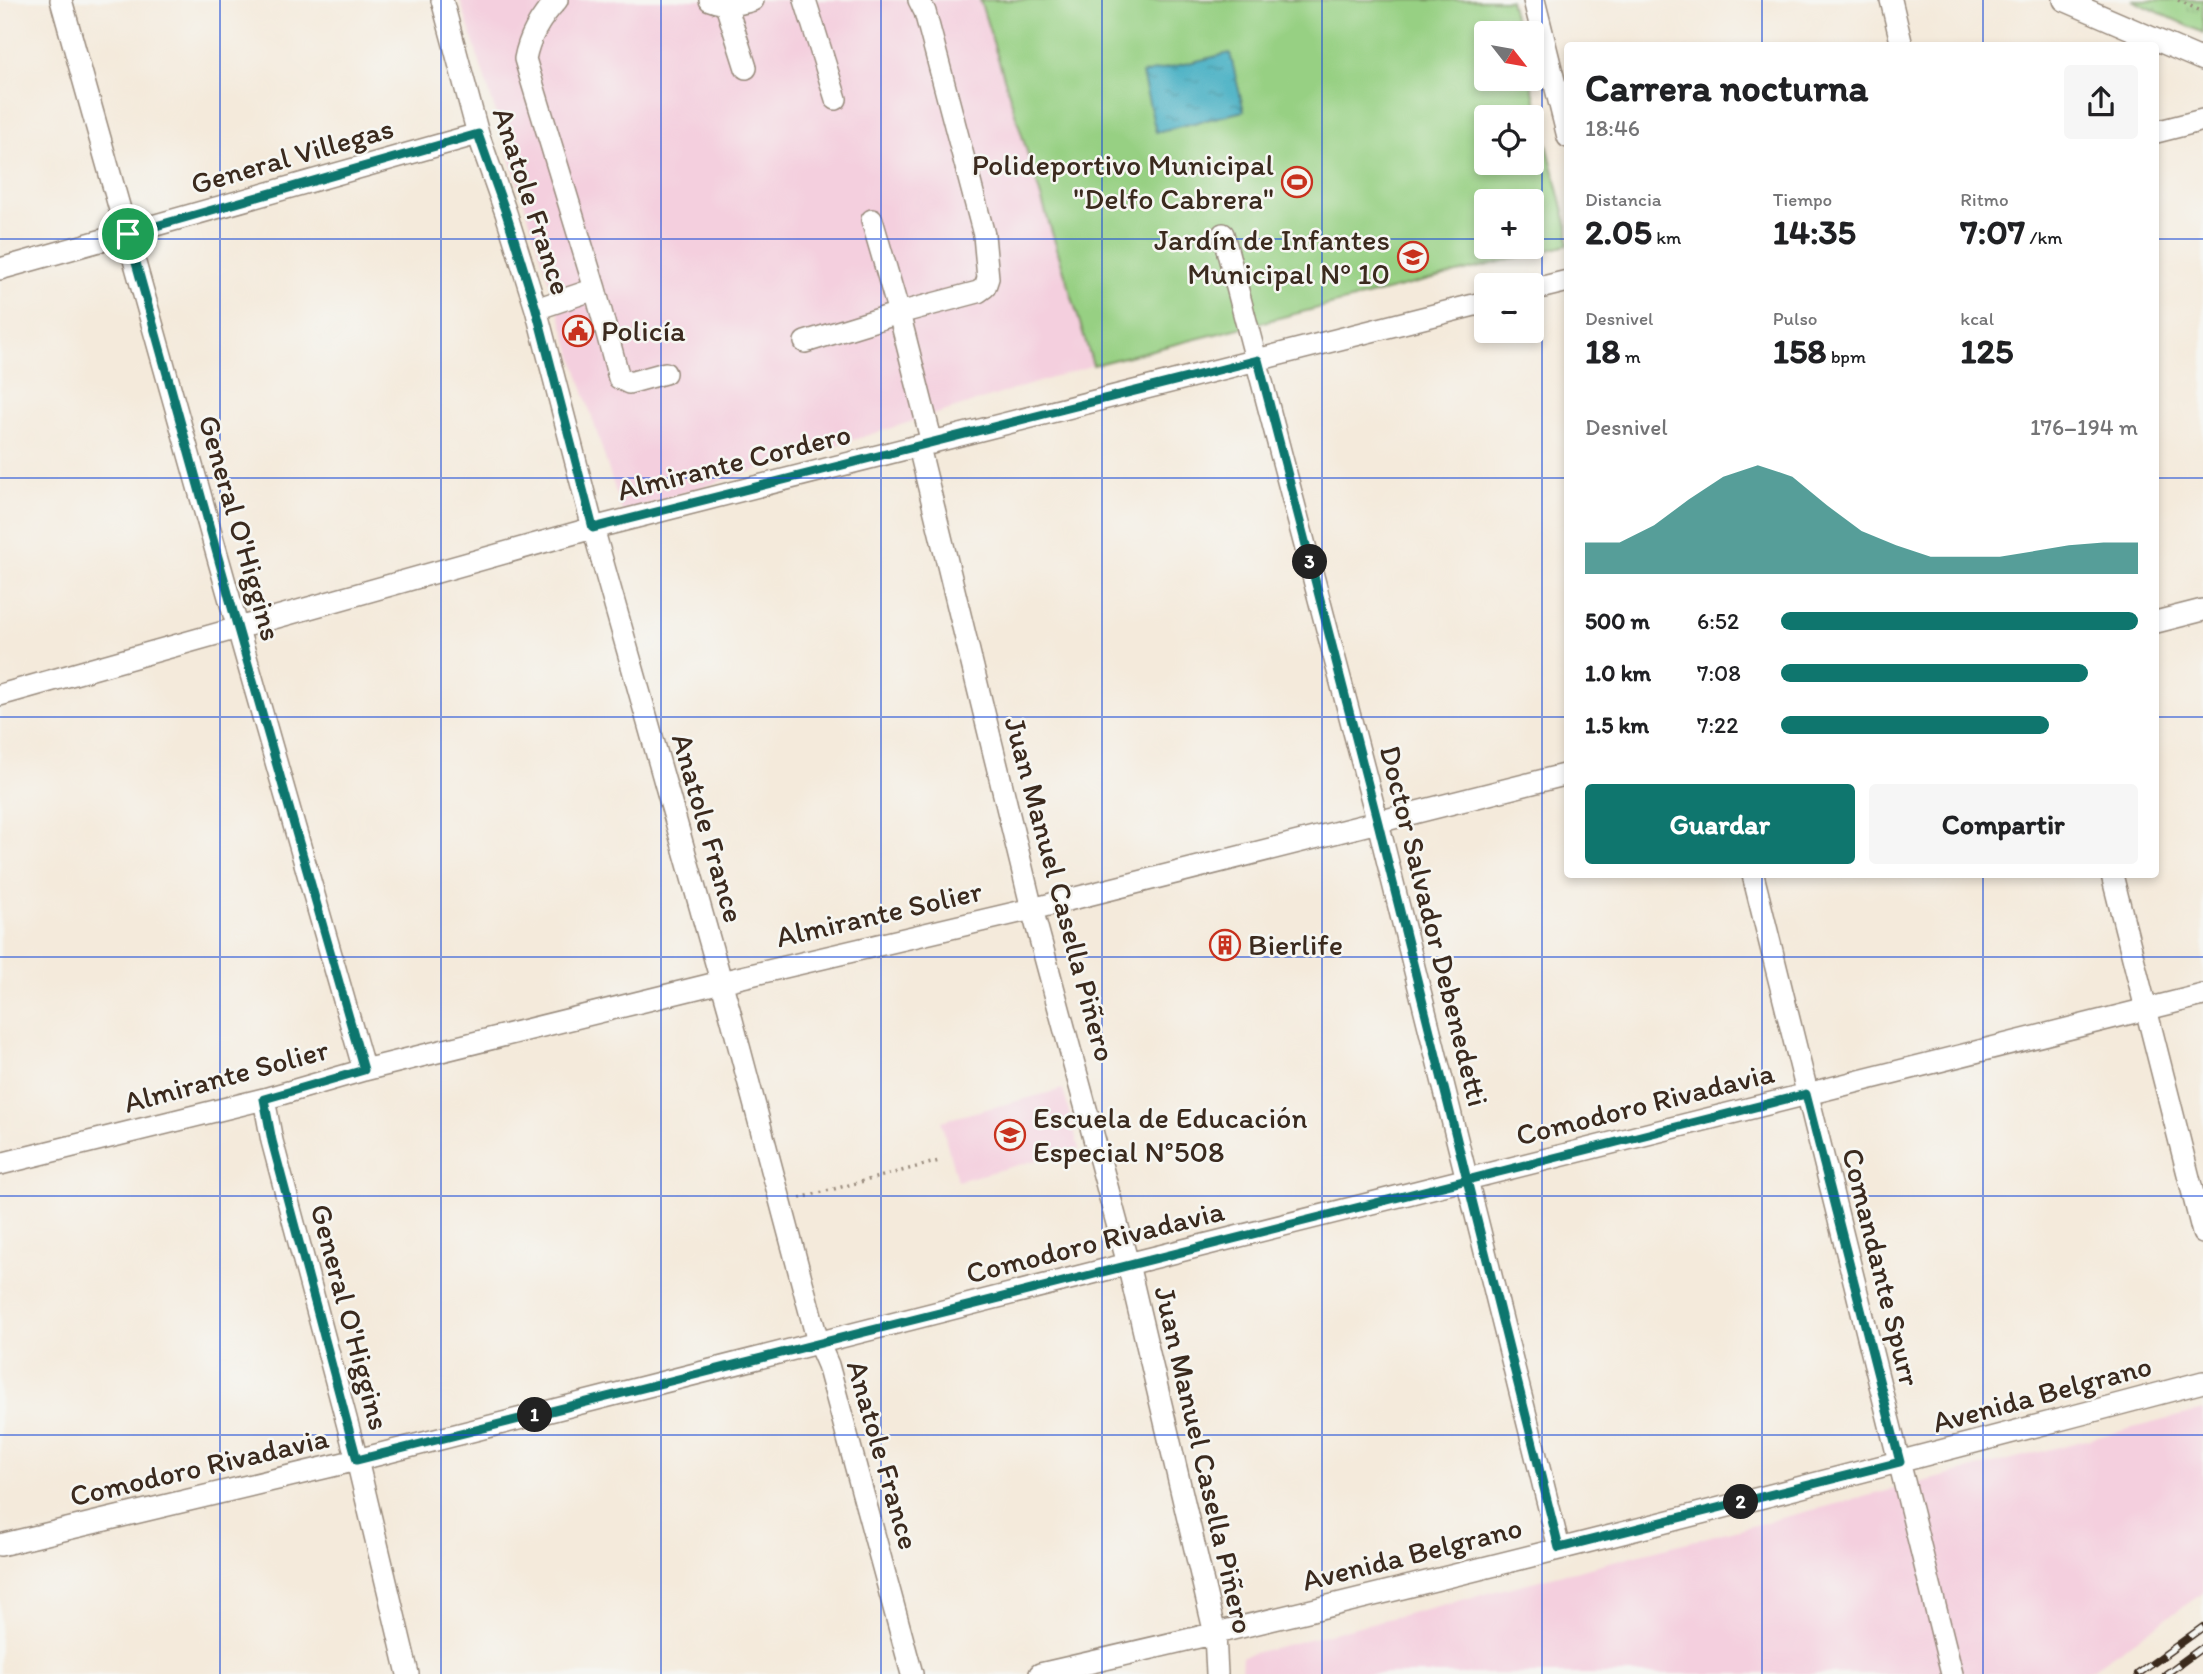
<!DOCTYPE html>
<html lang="es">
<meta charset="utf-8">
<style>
:root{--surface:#fff;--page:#f6f6f6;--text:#202124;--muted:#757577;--accent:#0f766e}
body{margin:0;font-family:Itim,sans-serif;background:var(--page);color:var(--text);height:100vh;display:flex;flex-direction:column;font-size:26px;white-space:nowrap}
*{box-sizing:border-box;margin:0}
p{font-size:23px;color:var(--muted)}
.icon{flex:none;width:38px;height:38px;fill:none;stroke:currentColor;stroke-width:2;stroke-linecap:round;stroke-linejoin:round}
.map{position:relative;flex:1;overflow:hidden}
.panel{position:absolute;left:1564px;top:42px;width:595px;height:836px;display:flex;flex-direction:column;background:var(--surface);border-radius:7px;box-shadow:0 4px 10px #0003}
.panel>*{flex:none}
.needle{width:46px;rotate:121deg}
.fabs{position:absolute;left:1474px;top:21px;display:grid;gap:14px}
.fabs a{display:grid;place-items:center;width:70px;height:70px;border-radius:7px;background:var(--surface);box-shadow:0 4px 10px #0003;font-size:35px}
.pin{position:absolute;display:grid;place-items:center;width:60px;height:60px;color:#fff;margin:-30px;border:4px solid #fff;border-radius:50%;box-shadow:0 2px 7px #0007}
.km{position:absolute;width:35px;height:35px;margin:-18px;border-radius:50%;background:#222;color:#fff;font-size:19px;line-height:35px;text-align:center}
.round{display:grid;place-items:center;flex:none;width:74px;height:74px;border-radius:7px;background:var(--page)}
.head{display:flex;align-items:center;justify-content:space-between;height:119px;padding:0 21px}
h1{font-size:38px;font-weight:700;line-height:52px}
.stats{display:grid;grid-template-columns:repeat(3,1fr);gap:10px;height:119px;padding:7px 21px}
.stats div{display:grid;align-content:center}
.stats b{font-size:35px;font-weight:700}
.stats small{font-size:19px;font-weight:400}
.stats p{font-size:19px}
.chart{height:196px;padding:14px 21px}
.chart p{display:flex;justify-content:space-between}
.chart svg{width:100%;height:126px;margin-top:7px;fill:var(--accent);opacity:.7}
.cta{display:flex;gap:14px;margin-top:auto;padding:14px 21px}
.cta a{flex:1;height:80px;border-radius:7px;background:var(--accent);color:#fff;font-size:28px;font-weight:700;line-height:80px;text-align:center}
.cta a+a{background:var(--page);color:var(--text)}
ul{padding:0 21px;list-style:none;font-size:23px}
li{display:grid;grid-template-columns:112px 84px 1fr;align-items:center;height:52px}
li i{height:18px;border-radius:9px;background:var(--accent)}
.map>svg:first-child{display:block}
.built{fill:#f4cfde}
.park{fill:url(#park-tufts);stroke:#697d50;stroke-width:2}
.garden{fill:#97d083;stroke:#697d50;stroke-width:2;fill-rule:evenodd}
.water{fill:url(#water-ripples);stroke:#406c70;stroke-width:2}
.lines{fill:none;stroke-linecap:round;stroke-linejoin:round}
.minor-casing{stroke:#988a7c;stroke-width:24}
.path{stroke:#988a7c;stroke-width:3.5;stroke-dasharray:2 5;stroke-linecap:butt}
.minor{stroke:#fff;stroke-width:21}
.rail-casing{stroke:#3b2a1e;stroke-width:8}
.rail{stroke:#f6f6f2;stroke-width:5;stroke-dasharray:16;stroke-linecap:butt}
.route-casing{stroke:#fff;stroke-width:14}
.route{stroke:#0f766e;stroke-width:9}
.grid{fill:none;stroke:#1d4ed8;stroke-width:2;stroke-opacity:0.55}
.labels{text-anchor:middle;stroke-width:5;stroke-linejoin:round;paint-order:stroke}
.street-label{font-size:30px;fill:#3b2a1e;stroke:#f6f6f2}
.poi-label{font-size:30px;fill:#3b2a1e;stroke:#f6f6f2;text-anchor:start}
</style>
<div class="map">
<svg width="2203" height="1674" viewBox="0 0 2203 1674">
<defs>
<pattern id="park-tufts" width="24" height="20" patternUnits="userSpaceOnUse" patternTransform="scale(1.75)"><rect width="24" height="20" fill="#97d083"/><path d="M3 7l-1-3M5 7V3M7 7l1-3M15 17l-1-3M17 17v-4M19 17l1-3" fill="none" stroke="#7ca96b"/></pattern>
<pattern id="water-ripples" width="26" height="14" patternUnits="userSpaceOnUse" patternTransform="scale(1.75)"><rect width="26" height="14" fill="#44afc3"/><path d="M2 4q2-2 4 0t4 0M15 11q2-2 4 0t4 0" fill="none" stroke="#3a8f9e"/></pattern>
</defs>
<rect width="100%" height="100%" fill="#f6f6f2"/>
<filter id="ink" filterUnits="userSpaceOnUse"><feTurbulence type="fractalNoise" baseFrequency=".0143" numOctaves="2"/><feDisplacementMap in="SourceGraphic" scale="14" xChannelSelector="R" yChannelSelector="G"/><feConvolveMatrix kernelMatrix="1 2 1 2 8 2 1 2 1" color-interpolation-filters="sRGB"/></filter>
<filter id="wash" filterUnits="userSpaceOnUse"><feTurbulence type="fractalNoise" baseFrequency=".00686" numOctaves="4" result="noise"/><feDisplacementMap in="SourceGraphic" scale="28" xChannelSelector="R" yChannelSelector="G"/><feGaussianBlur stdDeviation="1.57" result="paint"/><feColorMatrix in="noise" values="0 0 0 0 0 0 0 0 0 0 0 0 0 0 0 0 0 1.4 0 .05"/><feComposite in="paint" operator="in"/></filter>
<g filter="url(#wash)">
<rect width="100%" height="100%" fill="#f4eadb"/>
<!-- built -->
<path class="built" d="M460 0H980L1093 365 622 512Z
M1063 1089 1079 1149 957 1181 941 1121Z
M2203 1410V1593L2085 1674H1241L1242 1656Z"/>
<!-- park -->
<path class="park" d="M2132 0H2203V33Z"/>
<!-- garden -->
<path class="garden" d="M980 0H1510L1518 33H1486V79H1530L1568 227V245L1093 365ZM1486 117H1531V163H1486ZM1486 201H1531V247H1486Z"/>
<!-- water -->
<path class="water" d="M1230 53 1244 111 1156 132 1142 74Z"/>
</g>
<g filter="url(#ink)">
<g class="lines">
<!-- minor casing -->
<g class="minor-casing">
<path id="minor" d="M61 0 238 629 364 1070
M442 0 478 134 506 213 536 309 593 528 729 1009 818 1342 828 1365 912 1674
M710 0C726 6 737 5 753 0
M805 0 836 99
M919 0 925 12 984 235 988 278 985 287 978 292 899 313 932 443
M1534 0 1568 137
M1891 0 1902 46
M2064 0 2203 60
M726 5 746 68
M2156 132 2203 120
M1223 234 1378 823 1559 1548
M0 269 478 134
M595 289 619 378 629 383 665 373
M1531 290 1568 281
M536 309 595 289 525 59C529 37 541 17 557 0
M805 342 899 313 872 220
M919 447 1032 909 1128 1264 1215 1634 1217 1674
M2156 622 2203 610
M0 695 593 528 1486 302
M1753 875 1952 1674
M2112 875 2203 1233
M264 1099 272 1141 357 1460 408 1674
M0 1164 264 1099 364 1070 721 982 1032 909 1568 774
M0 1545 357 1460 1128 1264 2203 995
M1040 1674C1430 1585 1817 1484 2203 1382"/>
</g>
<!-- path -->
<path class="path" d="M2178 0 2203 12
M800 1198 939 1161"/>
<!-- minor -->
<use href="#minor" class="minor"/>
<!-- rail casing -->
<g class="rail-casing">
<path id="rail" d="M2138 1674 2203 1627
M2166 1674 2203 1647"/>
</g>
<!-- rail -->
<use href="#rail" class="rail"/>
</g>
</g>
<g class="lines" filter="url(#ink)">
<!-- route casing -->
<g class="route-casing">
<path id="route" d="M128 234 238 629 364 1070 264 1099 272 1141 357 1460 1467 1180 1559 1548 1900 1462 1806 1094 1467 1180 1378 823 1258 360 593 528 536 309 506 213 478 134 128 234"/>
</g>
<!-- route -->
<use href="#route" class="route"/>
</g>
<!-- grid -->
<path class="grid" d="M220 0V1674M441 0V1674M661 0V1674M881 0V1674M1102 0V1674M1322 0V1674M1542 0V1674M1762 0V46M1983 0V46M0 239H1486M1531 239H1568M2156 239H2203M0 478H1568M2156 478H2203M0 717H1568M2156 717H2203M1762 875V1674M1983 875V1674M0 957H2203M0 1196H2203M0 1435H2203"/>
<!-- icons -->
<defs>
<g id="stadium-ring" transform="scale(1.575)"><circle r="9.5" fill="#f6f6f2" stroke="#c8321e" stroke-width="1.5"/><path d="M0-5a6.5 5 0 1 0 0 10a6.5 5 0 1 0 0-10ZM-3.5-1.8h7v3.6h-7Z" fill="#c8321e"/></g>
<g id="school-ring" transform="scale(1.575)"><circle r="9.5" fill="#f6f6f2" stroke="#c8321e" stroke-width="1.5"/><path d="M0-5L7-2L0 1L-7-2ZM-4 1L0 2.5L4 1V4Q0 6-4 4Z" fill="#c8321e"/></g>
<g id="civic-ring" transform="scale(1.575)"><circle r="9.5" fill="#f6f6f2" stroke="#c8321e" stroke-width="1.5"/><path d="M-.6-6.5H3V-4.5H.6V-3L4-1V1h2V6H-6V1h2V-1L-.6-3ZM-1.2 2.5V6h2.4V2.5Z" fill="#c8321e"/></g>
<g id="building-ring" transform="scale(1.575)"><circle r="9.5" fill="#f6f6f2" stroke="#c8321e" stroke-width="1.5"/><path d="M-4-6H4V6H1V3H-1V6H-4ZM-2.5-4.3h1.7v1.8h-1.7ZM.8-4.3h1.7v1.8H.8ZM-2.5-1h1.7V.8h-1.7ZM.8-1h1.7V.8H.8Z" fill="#c8321e"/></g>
</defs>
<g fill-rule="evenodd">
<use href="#stadium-ring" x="1297" y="182"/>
<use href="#school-ring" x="1413" y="257"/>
<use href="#civic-ring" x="578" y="331"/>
<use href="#building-ring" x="1225" y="945"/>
<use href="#school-ring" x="1010" y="1135"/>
</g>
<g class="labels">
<!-- street labels -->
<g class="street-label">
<text transform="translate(292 156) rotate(-16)" y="10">General Villegas</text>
<text transform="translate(532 201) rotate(72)" y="10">Anatole France</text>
<text transform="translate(734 462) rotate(-14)" y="10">Almirante Cordero</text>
<text transform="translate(240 528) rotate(74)" y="10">General O'Higgins</text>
<text transform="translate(708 828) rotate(74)" y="10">Anatole France</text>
<text transform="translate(1060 889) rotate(75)" y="10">Juan Manuel Casella Piñero</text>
<text transform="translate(879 914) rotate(-13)" y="10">Almirante Solier</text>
<text transform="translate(1434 926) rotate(76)" y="10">Doctor Salvador Debenedetti</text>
<text transform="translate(226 1076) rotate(-15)" y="10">Almirante Solier</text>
<text transform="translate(1645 1104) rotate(-14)" y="10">Comodoro Rivadavia</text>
<text transform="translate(1095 1242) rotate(-14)" y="10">Comodoro Rivadavia</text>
<text transform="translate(1881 1267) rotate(76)" y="10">Comandante Spurr</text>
<text transform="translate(350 1317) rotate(75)" y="10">General O'Higgins</text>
<text transform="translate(2042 1394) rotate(-15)" y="10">Avenida Belgrano</text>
<text transform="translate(883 1455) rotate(74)" y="10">Anatole France</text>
<text transform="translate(1204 1460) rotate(77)" y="10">Juan Manuel Casella Piñero</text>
<text transform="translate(199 1467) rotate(-13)" y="10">Comodoro Rivadavia</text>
<text transform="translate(1412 1554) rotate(-14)" y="10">Avenida Belgrano</text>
</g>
<!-- poi labels -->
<g class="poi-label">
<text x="1274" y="175" text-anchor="end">Polideportivo Municipal<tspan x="1274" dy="34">"Delfo Cabrera"</tspan></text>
<text x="1390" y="250" text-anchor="end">Jardín de Infantes<tspan x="1390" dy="34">Municipal Nº 10</tspan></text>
<text x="601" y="341">Policía</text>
<text x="1248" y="955">Bierlife</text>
<text x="1033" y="1128">Escuela de Educación<tspan x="1033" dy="34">Especial N°508</tspan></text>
</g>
</g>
</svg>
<div class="fabs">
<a><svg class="needle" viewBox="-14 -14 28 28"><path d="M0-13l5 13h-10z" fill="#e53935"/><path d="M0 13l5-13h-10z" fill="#757577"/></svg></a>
<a><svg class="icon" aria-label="locate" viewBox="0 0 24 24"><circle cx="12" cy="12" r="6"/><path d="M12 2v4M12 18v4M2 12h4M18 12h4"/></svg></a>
<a>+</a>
<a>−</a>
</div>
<div class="pin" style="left:128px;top:234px;background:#1e9e55"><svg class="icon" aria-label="arrive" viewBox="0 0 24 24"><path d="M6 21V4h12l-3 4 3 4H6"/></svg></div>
<b class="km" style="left:535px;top:1415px">1</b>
<b class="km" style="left:1741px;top:1502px">2</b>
<b class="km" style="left:1310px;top:562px">3</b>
<section class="panel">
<div class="head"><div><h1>Carrera nocturna</h1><p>18:46</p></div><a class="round"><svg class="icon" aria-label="share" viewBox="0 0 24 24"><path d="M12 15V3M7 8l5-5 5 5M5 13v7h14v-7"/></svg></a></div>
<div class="stats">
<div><p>Distancia</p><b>2.05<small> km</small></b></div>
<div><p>Tiempo</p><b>14:35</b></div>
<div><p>Ritmo</p><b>7:07<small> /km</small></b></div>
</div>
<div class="stats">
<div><p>Desnivel</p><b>18<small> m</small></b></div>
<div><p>Pulso</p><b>158<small> bpm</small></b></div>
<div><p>kcal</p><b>125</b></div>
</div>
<div class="chart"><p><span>Desnivel</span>176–194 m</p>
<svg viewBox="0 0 160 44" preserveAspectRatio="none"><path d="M0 44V33L10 33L20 27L30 18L40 10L50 6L60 10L70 20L80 29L90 34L100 38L110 38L120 38L130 36L140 34L150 33L160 33V44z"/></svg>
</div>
<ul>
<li><b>500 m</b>6:52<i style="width:100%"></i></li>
<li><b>1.0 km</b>7:08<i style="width:86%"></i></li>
<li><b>1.5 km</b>7:22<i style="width:75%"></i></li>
</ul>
<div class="cta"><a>Guardar</a><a>Compartir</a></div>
</section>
</div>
